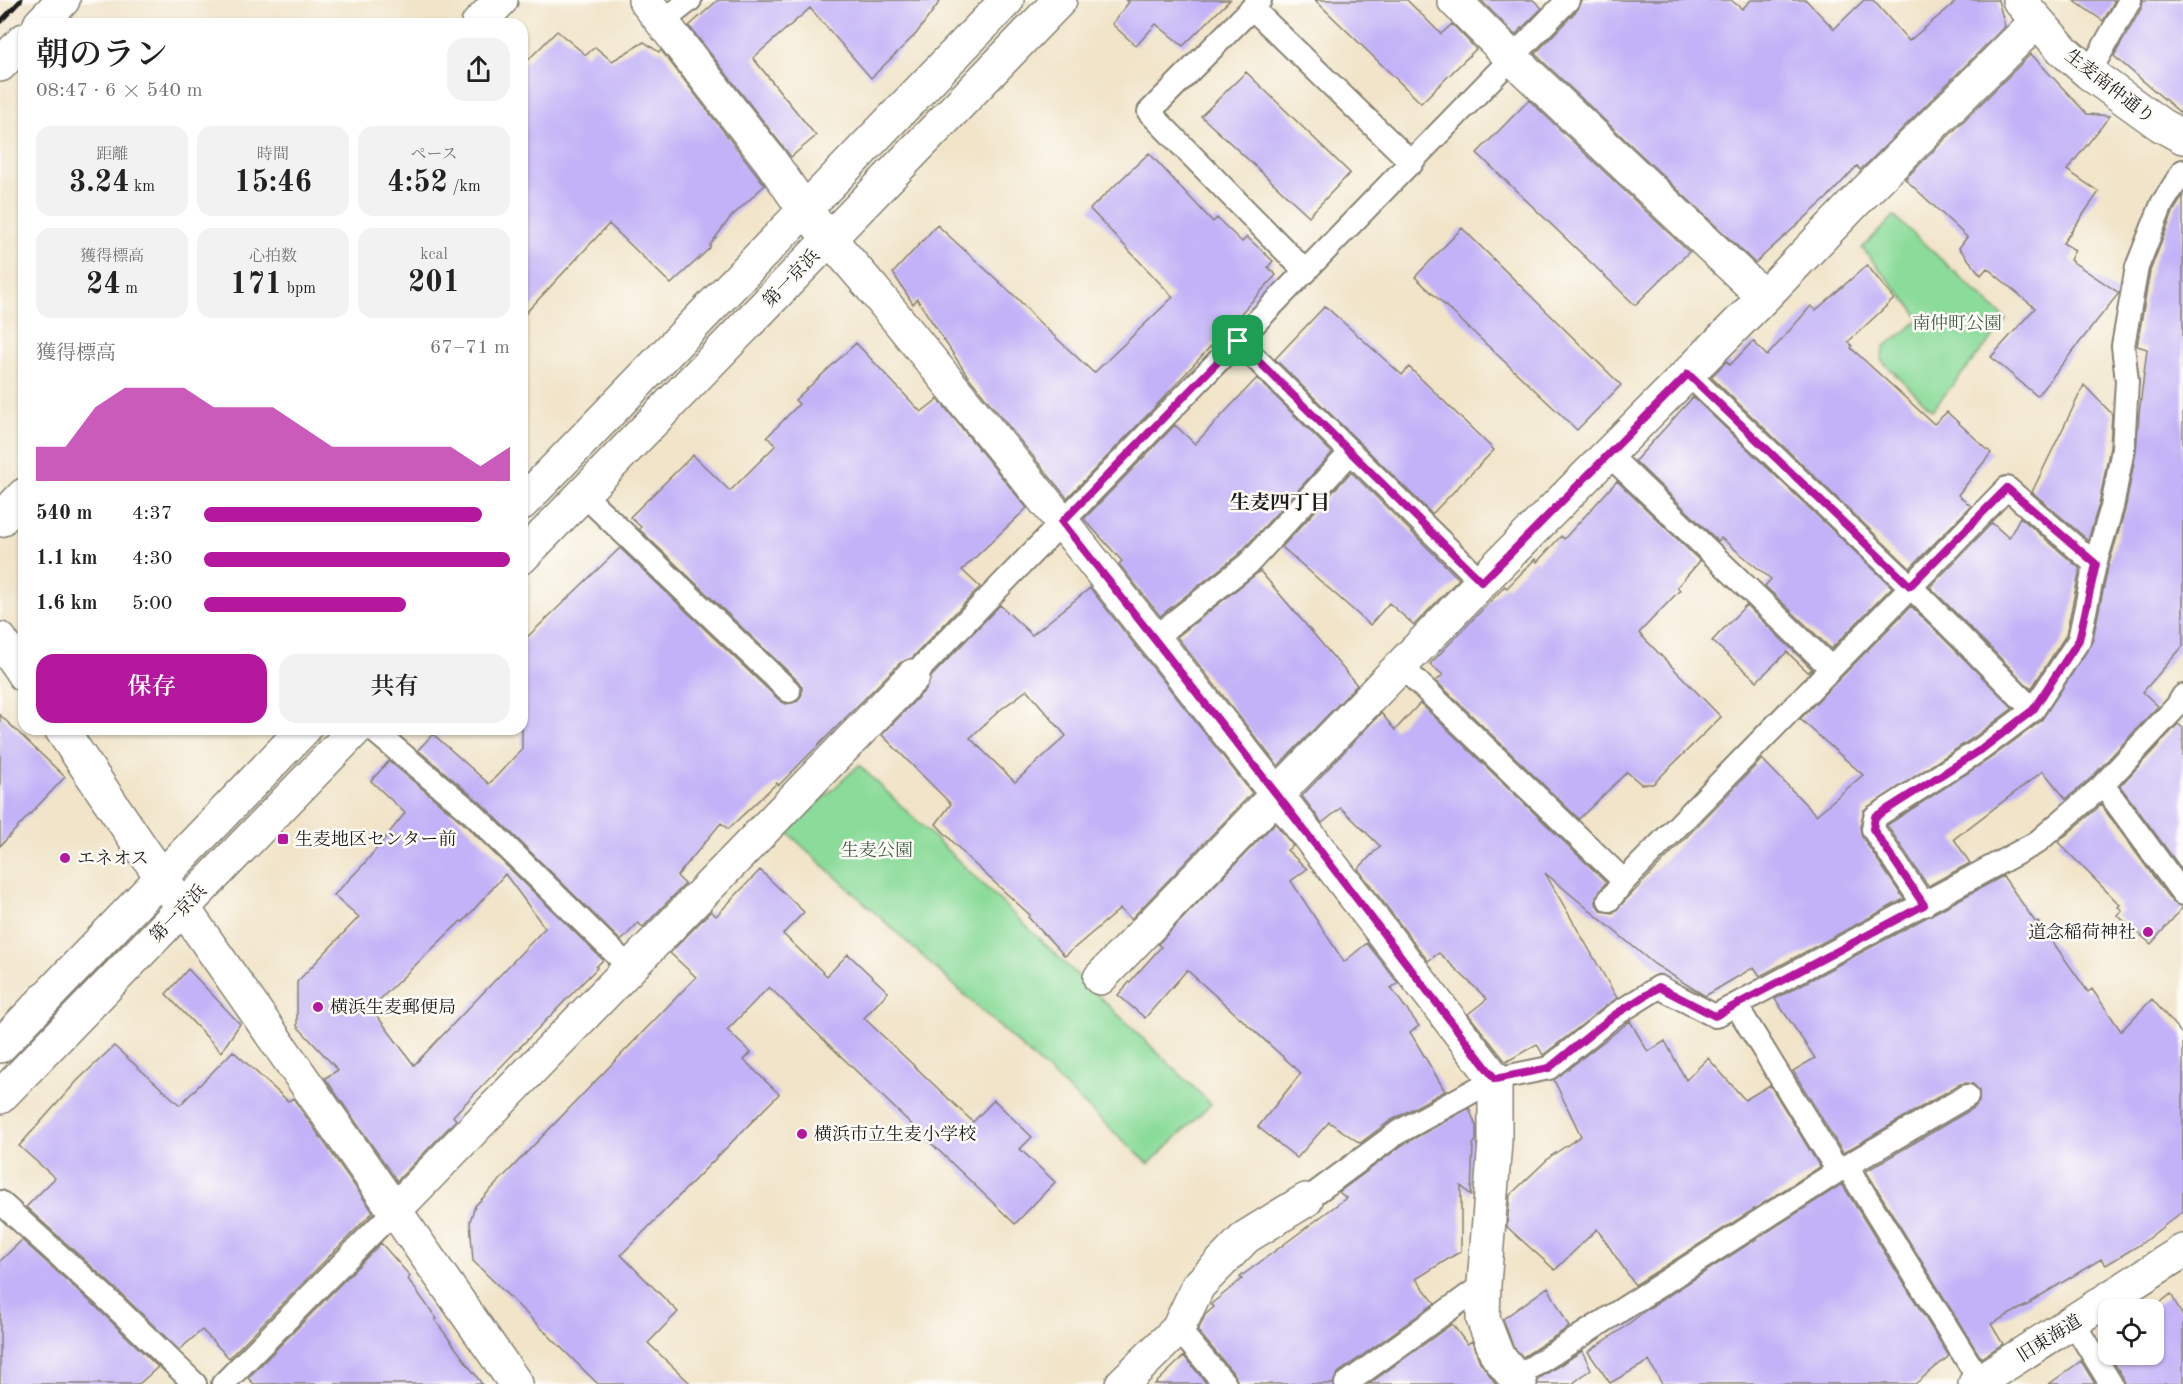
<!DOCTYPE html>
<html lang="ja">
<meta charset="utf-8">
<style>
:root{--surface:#fff;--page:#f2f2f2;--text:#222;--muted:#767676;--accent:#b5179e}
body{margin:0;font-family:"Old Standard TT","Noto Serif JP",serif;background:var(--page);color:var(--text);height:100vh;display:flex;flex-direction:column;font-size:22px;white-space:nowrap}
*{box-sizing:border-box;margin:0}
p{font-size:20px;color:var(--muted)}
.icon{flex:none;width:33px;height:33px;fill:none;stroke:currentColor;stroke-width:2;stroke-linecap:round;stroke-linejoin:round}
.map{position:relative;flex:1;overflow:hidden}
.sheet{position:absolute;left:18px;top:18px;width:510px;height:717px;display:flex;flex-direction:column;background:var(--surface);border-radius:18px;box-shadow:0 2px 4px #0004}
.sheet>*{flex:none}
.controls{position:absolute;left:2098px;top:1299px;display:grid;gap:12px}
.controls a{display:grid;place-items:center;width:66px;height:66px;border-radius:12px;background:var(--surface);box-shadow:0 2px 4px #0004;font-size:30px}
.pin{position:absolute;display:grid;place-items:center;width:51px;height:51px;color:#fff;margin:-26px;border-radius:12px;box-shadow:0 3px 9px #0006}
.round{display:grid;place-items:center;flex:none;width:63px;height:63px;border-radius:18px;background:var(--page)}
.summary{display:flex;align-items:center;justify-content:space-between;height:102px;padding:0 18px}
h1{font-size:33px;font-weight:600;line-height:45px}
.stats{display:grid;grid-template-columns:repeat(3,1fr);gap:9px;height:102px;padding:6px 18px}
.stats div{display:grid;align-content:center;border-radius:15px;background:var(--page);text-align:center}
.stats b{font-size:30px;font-weight:600}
.stats small{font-size:16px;font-weight:400}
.stats p{font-size:16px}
.chart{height:168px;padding:12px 18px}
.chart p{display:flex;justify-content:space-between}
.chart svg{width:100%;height:108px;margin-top:6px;fill:var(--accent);opacity:.7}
.action{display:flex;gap:12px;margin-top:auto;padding:12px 18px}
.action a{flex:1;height:69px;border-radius:18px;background:var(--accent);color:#fff;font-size:24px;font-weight:600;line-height:69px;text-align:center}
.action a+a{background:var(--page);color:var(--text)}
ul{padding:0 18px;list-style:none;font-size:20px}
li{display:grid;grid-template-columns:96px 72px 1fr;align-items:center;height:45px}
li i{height:15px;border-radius:8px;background:var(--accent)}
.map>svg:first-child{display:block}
.green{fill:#8bdb9a;stroke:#547c5b;stroke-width:1.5}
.building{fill:#c3b2f7;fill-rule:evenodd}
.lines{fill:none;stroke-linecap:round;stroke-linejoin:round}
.lane-casing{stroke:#868072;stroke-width:26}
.street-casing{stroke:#868072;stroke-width:36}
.secondary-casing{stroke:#868072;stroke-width:36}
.highway-casing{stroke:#868072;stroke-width:36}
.lane{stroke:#fff;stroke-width:22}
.street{stroke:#fff;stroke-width:33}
.secondary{stroke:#fff;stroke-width:33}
.highway{stroke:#fff;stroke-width:33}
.rail{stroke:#1c1c1c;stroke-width:4.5}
.route-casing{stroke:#fff;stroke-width:12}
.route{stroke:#b5179e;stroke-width:8}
.poi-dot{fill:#b5179e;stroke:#fdfcf7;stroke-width:2}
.labels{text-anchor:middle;stroke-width:5;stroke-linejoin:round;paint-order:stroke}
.street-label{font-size:18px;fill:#1c1c1c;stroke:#fdfcf7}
.park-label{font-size:18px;fill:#435f48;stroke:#fdfcf7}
.poi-label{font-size:18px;fill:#1c1c1c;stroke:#fdfcf7;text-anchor:start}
.neighbourhood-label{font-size:20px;font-weight:bold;fill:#1c1c1c;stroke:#fdfcf7}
</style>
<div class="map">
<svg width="2183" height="1384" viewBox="0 0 2183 1384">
<rect width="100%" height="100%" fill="#fdfcf7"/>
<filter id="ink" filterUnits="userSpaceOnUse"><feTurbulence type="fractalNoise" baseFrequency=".0167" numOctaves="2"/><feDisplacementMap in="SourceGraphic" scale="12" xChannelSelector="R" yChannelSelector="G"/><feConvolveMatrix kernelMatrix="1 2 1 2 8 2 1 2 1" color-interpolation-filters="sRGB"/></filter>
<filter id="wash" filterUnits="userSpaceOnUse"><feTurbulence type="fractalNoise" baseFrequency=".008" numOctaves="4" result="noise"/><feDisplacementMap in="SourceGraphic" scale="24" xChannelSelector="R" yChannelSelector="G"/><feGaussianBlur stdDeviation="1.35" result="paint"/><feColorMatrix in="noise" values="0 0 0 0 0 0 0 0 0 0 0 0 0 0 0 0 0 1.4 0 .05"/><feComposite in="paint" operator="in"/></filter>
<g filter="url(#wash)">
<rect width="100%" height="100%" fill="#f1e4c9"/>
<!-- green -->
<path class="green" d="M1894 216 2007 320 1932 410 1881 360 1884 347 1921 319 1862 248Z
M859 765 1211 1104 1149 1164 787 832Z"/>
<g id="blocks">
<!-- building -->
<path class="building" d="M718 0H941L916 34 871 78 810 8 753 58 816 136 791 157 689 26Z
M1126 0H1230L1183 46 1156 24 1136 46 1112 24 1129 2Z
M1315 0H1407L1441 34 1452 24 1476 49 1421 103Z
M1481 0H1533L1542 8 1515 35Z
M1583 0H1731L1742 9 1751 0H1806L1834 29 1864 0H1873L1909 41 1958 0H1998L2005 26 1870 161 1860 170 1857 166 1827 198 1755 263 1535 54 1578 9Z
M2073 0H2115L2103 21Z
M2143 0H2183V115L2114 56 2142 7Z
M557 31 586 55 595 47 612 61 644 42 659 52 661 50 765 185 730 218 710 245V248L671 284 609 224 522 317V66Z
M2031 54 2087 114 2110 116 2067 170 2099 192 2063 243 2075 250 2070 260 2119 293 2037 396 1991 357 2035 308 1987 268 1981 275 1959 248 1967 237 1905 179Z
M1246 72 1350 173 1309 216 1201 116Z
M1529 100 1689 252 1635 305 1477 153Z
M1149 153 1213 222 1217 218 1242 242 1247 237 1273 261 1268 267 1276 275 1155 407 1067 498 967 375 917 299 913 304 893 273 937 225 1018 299 1038 321 1094 373 1173 297 1090 209Z
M2183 196V646L2143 692 2158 706 2092 777 2066 799 2043 771 1954 839 1970 863 1928 886 1887 825 1988 760 2041 721 2092 643 2108 567 2125 510 2136 452 2139 414 2147 349 2137 346 2150 271 2174 210Z
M1462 228 1621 385 1577 430 1415 277Z
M1867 265 1894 299 1848 342 1852 346 1851 348 1934 424 1947 412 1991 453 1958 495 1971 506 1910 568 1711 377 1727 361 1730 365 1753 341 1767 356 1811 306 1816 310Z
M1325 306 1402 375 1409 367 1494 450 1432 514 1275 359Z
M856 343 921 412 938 399 1027 508 962 570 980 587 912 658 900 663 779 785 777 783 728 829 721 823 677 876 685 884 643 927 638 923 621 941 481 803 418 750 433 734 489 784 522 749V642L620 548 780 701 786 704 798 701 802 694V687L798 681 639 529 641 527 630 517 693 455 730 491 776 445 767 437 799 404 795 400Z
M1257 378 1332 453 1239 554 1160 616 1119 564 1122 561 1084 519 1175 425 1195 444Z
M2084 385 2112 414 2110 447 2099 504 2088 540 2032 492Z
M1693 397 1892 587 1831 649 1765 586 1771 579 1721 538 1718 541 1635 461Z
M1351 472 1459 579 1414 625 1389 603 1370 625 1282 547Z
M1617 481 1700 561 1677 587 1680 590 1639 633 1721 717 1653 784H1641L1627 772 1579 819 1436 681 1443 675 1430 664 1505 586 1507 588 1535 559 1537 562 1561 536 1564 539Z
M2020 517 2080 569 2066 635 2031 689 1930 587 1992 523 2009 538Z
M1260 571 1357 685 1278 766 1177 637Z
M1090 588 1252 793 1131 919 1120 909 1065 956 1028 917 1030 915 969 859 936 824 951 804 882 735 926 689 931 677 1000 605 1032 635ZM1027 690 1066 736 1015 782 970 738 1000 710Z
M1746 605 1812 669 1808 672 1787 652 1757 681 1712 641Z
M1911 606 2013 708 1973 738 1864 810 1860 827 1862 837 1904 899 1760 976 1754 967 1705 996 1654 964 1545 873 1617 998 1543 1055 1537 1044 1506 1062 1468 1014 1487 999 1439 953 1428 961 1358 869 1380 846 1341 808 1322 823 1302 796 1381 713 1395 730 1420 703 1606 882 1596 897V904L1601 911 1613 913 1762 759 1816 815 1863 775 1800 719Z
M0 715 65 777 0 846Z
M2178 724 2183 728V871L2120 786Z
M389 761 463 823 603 960 596 967 597 968 453 1116 456 1120 397 1181 325 1078 338 1070 297 1026V982L359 917 334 895 364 864 405 813 371 781ZM505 874 545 928 414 1065 371 1008 461 921 463 922Z
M2101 805 2172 902 2183 907 2151 944 2117 915 2122 910 2118 907 2120 905 2058 842Z
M1275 823 1293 846 1287 850 1307 869 1291 881 1344 962 1367 943 1398 983 1391 988 1419 1026 1410 1032 1445 1091 1390 1121 1360 1143 1329 1122 1297 1158 1258 1127 1301 1073 1187 970 1145 1018 1118 995 1161 947 1158 944Z
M760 870 804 912 783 934 827 976 848 954 888 992 864 1018 973 1122 994 1100 1032 1137 1020 1149 1055 1182 1015 1224 769 987 727 1030 751 1053 744 1060 779 1094 621 1255 678 1312 648 1343 691 1384H598L473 1261 470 1221 475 1206 696 977 670 953 711 911 716 916Z
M2003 876 2036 923 2038 921 2088 992 2092 989 2121 1031 2152 999 2183 1035V1211L2141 1244 2106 1265 2101 1259 2030 1302 2031 1303 1991 1324 2003 1344 1981 1358 1866 1171 1974 1108 1979 1102V1090L1973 1084 1966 1083 1960 1084 1843 1153 1793 1071 1815 1058 1775 999Z
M188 969 240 1024 221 1052 166 994Z
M1630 1021 1648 1052 1665 1041 1686 1080 1708 1058 1745 1100 1770 1085 1820 1167 1635 1285 1597 1229 1555 1270 1507 1227 1510 1195 1551 1156 1581 1136 1554 1080Z
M114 1046 180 1105 233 1051 288 1101 293 1098 373 1212 229 1358 202 1330 179 1350 112 1285 26 1207 55 1178 19 1146 78 1080Z
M1469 1108 1476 1126V1141L1473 1144 1471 1195 1461 1186V1251L1416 1279 1435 1303 1338 1373 1333 1384H1238L1235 1375 1198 1331 1205 1315 1214 1307 1211 1304 1242 1279 1240 1277 1346 1198 1339 1192 1404 1144Z
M1842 1184 1949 1356 1915 1384H1662L1649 1361 1610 1383 1588 1352 1622 1329 1646 1310Z
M22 1240 94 1305 158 1367 139 1384H0V1261Z
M381 1243 410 1276 408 1279 437 1319 435 1320 482 1384H254L248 1378Z
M1548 1287 1569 1327 1523 1357 1513 1346 1503 1319Z
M2171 1294 2183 1317V1384H2124L2123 1377 2103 1345 2109 1340V1354H2154V1310H2151Z
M1452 1324 1467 1344 1472 1341 1480 1362 1496 1384H1369Z
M1582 1351 1591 1369 1572 1384H1538V1379Z
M1184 1356 1207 1384H1155Z
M2081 1361 2095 1384H2049Z"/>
</g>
</g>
<g filter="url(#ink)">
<use href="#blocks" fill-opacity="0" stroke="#868072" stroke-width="1.5"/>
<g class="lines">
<!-- lane casing -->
<g class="lane-casing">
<path id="lane" d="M1260 0 1149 112 1306 272
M1252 8 1412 163
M662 22 690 0
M2089 73 2130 0
M1238 341 1482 582
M1688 374 1910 586 2033 710
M1608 454 1831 668
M583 494 789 691
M1154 638 1248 564 1351 452
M1401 666 1624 881
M913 676 1568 0
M372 729 472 813 630 968
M2103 785 2183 894
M1609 900 1624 881 2007 488 2095 564
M1924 905 1873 829 1875 817 1981 749 2033 710 2079 640 2095 564 2112 507 2123 449 2127 381 2123 346 2137 267 2162 204 2183 171
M1736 1005 1838 1171
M1847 1166 1980 1381
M1306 1200 1397 1133 1495 1079 1549 1068 1613 1016 1659 987 1715 1016 2036 843 2101 787 2177 706 2183 696
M0 1202 103 1295 195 1384
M2073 1322 2111 1384
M1178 1329 1225 1384
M1515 1378 1838 1171 1967 1096
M223 1384 394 1211
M1346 1384 1484 1284"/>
</g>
<!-- street casing -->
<g class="street-casing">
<path id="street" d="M645 0 770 160 804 209 872 288 1062 522 1278 796 1495 1079V1142L1484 1284 1483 1319 1497 1355 1520 1384
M1454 0 1513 59 1764 297
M40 24 63 0
M478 24 501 0
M0 65 24 40
M0 520 24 495
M1100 978 1496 567 1764 297 1859 198 2037 21
M394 1211 913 676
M1122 1384 1178 1329 1198 1286 1246 1237 1306 1200
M1975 1384 2183 1251"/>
</g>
<!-- secondary casing -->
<g class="secondary-casing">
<path id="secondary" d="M2019 0 2063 50 2089 73 2161 125 2183 137
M0 639 24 675
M61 729 140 846 516 1384"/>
</g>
<!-- highway casing -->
<g class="highway-casing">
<path id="highway" d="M522 503 1007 0
M522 557 1060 0
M0 1046 304 729
M0 1097 356 729"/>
</g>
<!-- lane -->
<use href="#lane" class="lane"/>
<!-- street -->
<use href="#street" class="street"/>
<!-- secondary -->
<use href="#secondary" class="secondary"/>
<!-- highway -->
<use href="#highway" class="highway"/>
<!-- rail -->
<path class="rail" d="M0 22 21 0"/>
</g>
</g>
<g class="lines" filter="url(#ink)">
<!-- route casing -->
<g class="route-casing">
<path id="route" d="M1238 341 1482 582 1688 374 1910 586 2007 488 2096 564 2079 640 2033 710 1982 749 1875 817 1873 829 1924 905 1715 1016 1659 987 1613 1016 1549 1068 1495 1079 1278 796 1062 522Z"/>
</g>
<!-- route -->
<use href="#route" class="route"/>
</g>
<!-- markers -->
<g class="poi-dot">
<rect x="277" y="833" width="12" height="12" rx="3"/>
<circle cx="65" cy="858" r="6"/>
<circle cx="2148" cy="932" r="6"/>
<circle cx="318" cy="1007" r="6"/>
<circle cx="802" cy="1134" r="6"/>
</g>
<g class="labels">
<!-- street labels -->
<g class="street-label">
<text transform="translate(2110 86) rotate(38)" y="6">生麦南仲通り</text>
<text transform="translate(791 278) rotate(-46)" y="6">第一京浜</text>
<text transform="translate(178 913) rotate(-46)" y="6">第一京浜</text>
<text transform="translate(2049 1338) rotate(-32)" y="6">旧東海道</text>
</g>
<!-- park labels -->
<g class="park-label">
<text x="1957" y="329">南仲町公園</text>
<text x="877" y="856">生麦公園</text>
</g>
<!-- poi labels -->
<g class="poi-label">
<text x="295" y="845">生麦地区センター前</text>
<text x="77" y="864">エネオス</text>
<text x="2136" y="938" text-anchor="end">道念稲荷神社</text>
<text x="330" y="1013">横浜生麦郵便局</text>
<text x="814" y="1140">横浜市立生麦小学校</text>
</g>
<!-- neighbourhood labels -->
<g class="neighbourhood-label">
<text x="1280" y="509">生麦四丁目</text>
</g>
</g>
</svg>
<div class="controls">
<a><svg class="icon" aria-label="locate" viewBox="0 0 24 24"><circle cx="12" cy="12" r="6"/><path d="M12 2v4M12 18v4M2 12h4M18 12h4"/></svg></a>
</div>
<div class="pin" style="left:1238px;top:341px;background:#1e9e55"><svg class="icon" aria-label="arrive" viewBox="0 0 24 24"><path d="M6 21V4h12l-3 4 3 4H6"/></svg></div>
<section class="sheet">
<div class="summary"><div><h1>朝のラン</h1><p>08:47 · 6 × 540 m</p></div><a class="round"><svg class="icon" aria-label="share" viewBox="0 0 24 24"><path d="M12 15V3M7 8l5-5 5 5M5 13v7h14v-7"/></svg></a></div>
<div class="stats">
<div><p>距離</p><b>3.24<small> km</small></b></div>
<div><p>時間</p><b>15:46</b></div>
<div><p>ペース</p><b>4:52<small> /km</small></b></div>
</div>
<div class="stats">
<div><p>獲得標高</p><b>24<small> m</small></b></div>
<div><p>心拍数</p><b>171<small> bpm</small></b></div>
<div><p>kcal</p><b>201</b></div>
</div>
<div class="chart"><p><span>獲得標高</span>67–71 m</p>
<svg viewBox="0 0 160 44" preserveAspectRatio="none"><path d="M0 44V30L10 30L20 14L30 6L40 6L50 6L60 14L70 14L80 14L90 22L100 30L110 30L120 30L130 30L140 30L150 38L160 30V44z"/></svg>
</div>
<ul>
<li><b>540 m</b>4:37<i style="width:91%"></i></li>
<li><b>1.1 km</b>4:30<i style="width:100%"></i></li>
<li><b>1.6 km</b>5:00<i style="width:66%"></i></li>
</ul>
<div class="action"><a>保存</a><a>共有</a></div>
</section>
</div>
